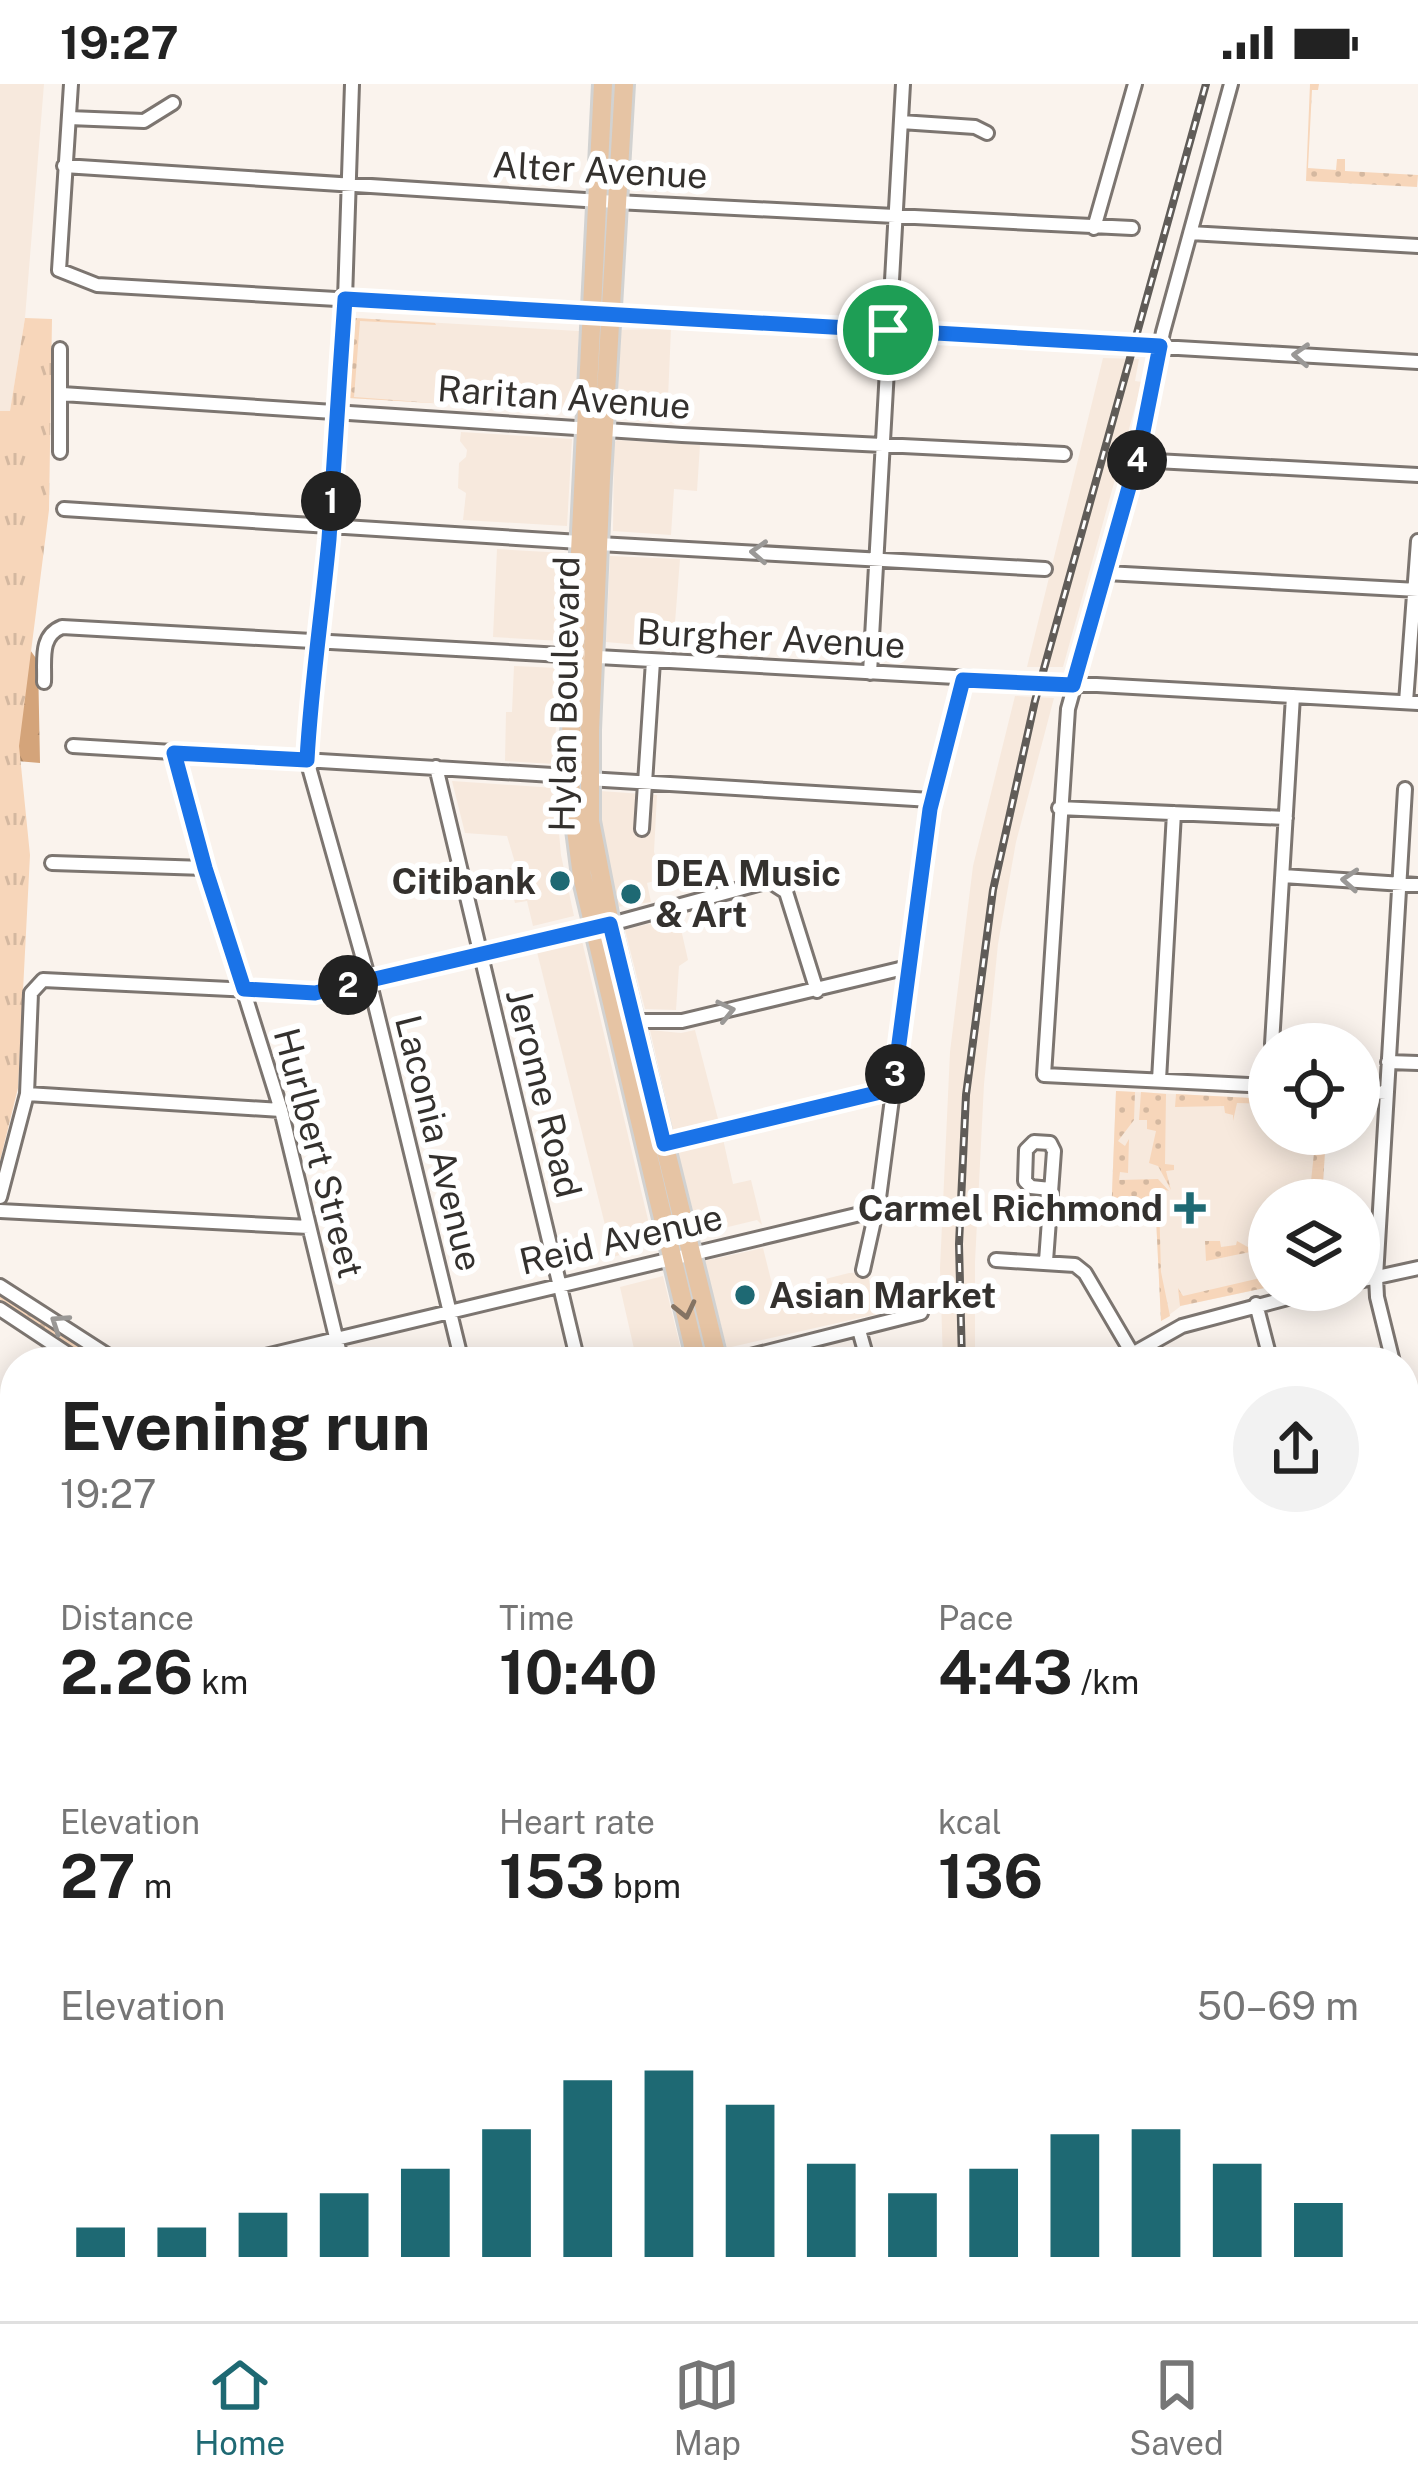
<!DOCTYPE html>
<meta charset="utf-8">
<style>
:root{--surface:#fff;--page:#f2f2f2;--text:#222;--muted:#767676;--line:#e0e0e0;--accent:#1e6973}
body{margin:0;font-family:"Public Sans",sans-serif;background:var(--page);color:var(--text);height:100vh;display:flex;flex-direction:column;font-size:45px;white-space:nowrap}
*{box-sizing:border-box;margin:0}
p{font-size:39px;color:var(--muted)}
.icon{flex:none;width:66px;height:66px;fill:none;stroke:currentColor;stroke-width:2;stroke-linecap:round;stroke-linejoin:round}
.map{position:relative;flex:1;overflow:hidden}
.details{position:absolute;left:0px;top:1263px;width:1419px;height:975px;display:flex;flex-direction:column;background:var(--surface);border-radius:48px 48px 0 0;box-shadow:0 6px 30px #0003}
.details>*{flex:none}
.tools{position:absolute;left:1248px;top:939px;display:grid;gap:24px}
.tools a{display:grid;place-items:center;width:132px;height:132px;border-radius:50%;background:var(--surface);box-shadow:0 6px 30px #0003;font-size:60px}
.pin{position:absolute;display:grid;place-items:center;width:102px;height:102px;color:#fff;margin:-51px;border:6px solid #fff;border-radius:50%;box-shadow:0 3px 12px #0007}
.km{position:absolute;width:60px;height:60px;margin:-30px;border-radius:50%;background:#222;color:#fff;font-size:33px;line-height:60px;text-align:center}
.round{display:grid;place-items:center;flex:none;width:126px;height:126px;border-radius:63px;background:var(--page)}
.overview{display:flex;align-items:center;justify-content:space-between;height:204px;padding:0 60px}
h1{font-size:66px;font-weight:700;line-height:90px}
.figures{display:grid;grid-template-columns:repeat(3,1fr);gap:18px;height:204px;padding:12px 60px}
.figures div{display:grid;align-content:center}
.figures b{font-size:60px;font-weight:700}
.figures small{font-size:33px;font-weight:400}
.figures p{font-size:33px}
.chart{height:336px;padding:24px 60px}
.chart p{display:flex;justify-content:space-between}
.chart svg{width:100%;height:216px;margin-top:12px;stroke:var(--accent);stroke-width:6}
.status{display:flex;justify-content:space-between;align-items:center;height:84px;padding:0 60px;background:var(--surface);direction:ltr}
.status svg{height:33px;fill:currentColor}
.dock{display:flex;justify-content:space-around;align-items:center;height:168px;border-top:3px solid var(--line);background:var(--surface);font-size:33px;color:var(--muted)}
.dock a{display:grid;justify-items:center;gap:6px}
.dock .current{color:var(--accent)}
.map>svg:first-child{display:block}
.built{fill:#f7e9dd}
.grass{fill:url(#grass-dots)}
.forest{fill:url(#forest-firs)}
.park{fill:url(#park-tufts)}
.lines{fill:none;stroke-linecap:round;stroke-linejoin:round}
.minor-casing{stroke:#7c7570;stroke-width:18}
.tertiary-casing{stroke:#7c7570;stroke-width:21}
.primary-casing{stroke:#d2d2d1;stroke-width:24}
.minor{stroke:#fff;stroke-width:12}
.tertiary{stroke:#fff;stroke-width:15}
.primary{stroke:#e6c4a4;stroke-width:18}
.rail-casing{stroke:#605c58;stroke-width:8}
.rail{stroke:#fff;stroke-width:3;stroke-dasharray:9;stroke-linecap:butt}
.oneway{stroke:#9a9896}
.oneway2{stroke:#847363}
.route-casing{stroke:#fff;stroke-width:24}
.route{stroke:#1a73e8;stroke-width:15}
.poi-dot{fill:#1e6973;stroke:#fff;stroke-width:4.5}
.labels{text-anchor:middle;stroke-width:12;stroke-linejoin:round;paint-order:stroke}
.street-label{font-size:36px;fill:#34312e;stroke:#fff}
.poi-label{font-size:36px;font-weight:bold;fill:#34312e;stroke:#fff;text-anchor:start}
</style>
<div class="status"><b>19:27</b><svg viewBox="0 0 49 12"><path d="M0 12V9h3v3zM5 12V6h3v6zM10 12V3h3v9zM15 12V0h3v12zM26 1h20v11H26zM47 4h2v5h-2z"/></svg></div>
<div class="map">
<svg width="1418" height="2237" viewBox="0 0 1418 2237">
<defs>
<pattern id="grass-dots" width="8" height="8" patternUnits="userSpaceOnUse" patternTransform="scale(3)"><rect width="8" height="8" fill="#f7d6ba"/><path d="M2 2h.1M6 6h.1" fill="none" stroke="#d4b8a0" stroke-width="1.8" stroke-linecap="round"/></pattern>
<pattern id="forest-firs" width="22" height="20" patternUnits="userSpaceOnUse" patternTransform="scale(3)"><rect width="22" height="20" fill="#d4a47a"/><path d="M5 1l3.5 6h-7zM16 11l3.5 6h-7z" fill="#ad8664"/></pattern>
<pattern id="park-tufts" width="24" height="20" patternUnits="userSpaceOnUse" patternTransform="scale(3)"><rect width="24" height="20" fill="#f7d6ba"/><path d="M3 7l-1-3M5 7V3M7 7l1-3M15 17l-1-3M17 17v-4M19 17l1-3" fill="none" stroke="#d4b8a0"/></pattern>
</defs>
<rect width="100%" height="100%" fill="#faf3ed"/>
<!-- built -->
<path class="built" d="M0 0H44L25 234 10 328 0 327Z
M355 234 579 247 575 327 349 314Z
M671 245 667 337 617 333 621 246Z
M1103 274 1139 275 1135 297 1142 298 1063 583H1027Z
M461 348 572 355 567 442 463 436 466 409 458 404 459 379 466 373 467 366 460 357Z
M617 356 700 361 697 407 674 405 671 451 613 447 614 359Z
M497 465 565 469 561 557 493 553Z
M610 472 680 475 673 564 606 558Z
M514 582 559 584 554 680 505 677 506 628H512Z
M1015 612 1054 614 1016 758 998 860 984 1000 975 1178V1278H943L940 1184 950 968 973 782Z
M452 697 555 704 561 771 574 832 533 842 527 817 515 819 506 786 516 782 507 752 465 749Z
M600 707 657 711 654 768 662 795 647 799 651 818 617 823 601 746Z
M678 832 688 876 679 882 676 926 645 925 625 846Z
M582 857 654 1161 613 1173 537 868Z
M650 946 681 949 695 946 718 1035 673 1046Z
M1116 1007 1269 1015V1050H1326L1322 1116H1269V1203L1181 1222 1161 1237 1156 1133 1111 1135Z
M723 1055 733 1100 751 1096 762 1141 757 1136 699 1150 677 1066Z
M763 1164 774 1208 849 1189 867 1188 877 1230 727 1264 704 1177Z
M663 1192 684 1278H637L620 1203Z
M15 1510V1607L0 1598V1531Z
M179 2223H243L264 2237H169Z
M402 2223H503L473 2237H374Z"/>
<!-- grass -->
<path class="grass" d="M1310 0H1319L1318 6H1312L1308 84 1336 86 1337 75H1345V87L1418 91 1417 103 1306 97Z
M355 234 435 239 436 241 360 237 354 313 447 320 349 314Z
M1116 1007 1135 1008 1134 1036 1118 1057 1125 1062 1129 1055 1128 1089 1120 1088 1119 1096 1158 1095 1169 1107 1160 1104 1153 1109 1159 1117 1161 1188 1170 1232 1161 1237 1156 1133 1111 1135Z
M1141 1008 1166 1010 1165 1080 1174 1081V1086L1166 1087 1171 1106 1158 1082 1149 1079 1156 1047 1147 1045V1036H1139Z
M1176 1010 1269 1015V1020L1237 1019 1233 1037V1031L1225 1029 1224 1022 1175 1023Z
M1316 1050H1326L1322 1116H1309Z
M1220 1157 1221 1163 1236 1161 1237 1157 1255 1167 1206 1177 1205 1157Z
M1269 1192V1203L1180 1222 1178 1204 1183 1212Z
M0 1210H3L106 1278H98L0 1219Z"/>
<!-- forest -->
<path class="forest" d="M18 549 38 577 40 679 5 676Z
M930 2223H993L1008 2230V2237H921Z"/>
<!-- park -->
<path class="park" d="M25 234 52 235 49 426 19 662 30 771 18 1004 0 1077V327H10Z
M0 1598 15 1607V1731L0 1721Z"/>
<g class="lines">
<!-- minor casing -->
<g class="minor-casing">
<path id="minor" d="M71 0 59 186 97 201 1418 278
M352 0 345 215 330 441 321 542 314 570 307 676 369 896 462 1278
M1231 0 1163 248 1139 368 1068 625 1044 991 1269 1002
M69 34 144 37 173 19
M901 38 975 43 987 49
M64 82 616 118 1132 144
M1094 144 1135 0
M1190 149 1418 162
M62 310 682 351 1064 370
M60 368V265
M1137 376 1418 391
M64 425 580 458
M599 460 1045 485
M1106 489 1418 506
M870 589 903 0
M44 598C45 577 39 552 62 543L1418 619
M1406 618 1418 457
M73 662 569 692
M174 669 205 784 281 1026 342 1278
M436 683 578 1278
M588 695 931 716
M1059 724 1286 734
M642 745 653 577
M52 779 205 784
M1283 792 1418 801
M634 937H682L908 883
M1272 960 1293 612
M1388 978 1418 979
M1159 996 1174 729
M1359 1007 1386 1009
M27 1010 281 1026
M664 1060 893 1005
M0 1113 27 1010 31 909 43 896 315 909 622 837 769 797 786 808 817 907
M0 1127 309 1143
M996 1176 1075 1181 1085 1189 1132 1269
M1046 1177 1054 1067 1050 1059 1034 1058 1026 1066 1025 1097 1031 1103 1050 1105
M863 1186 879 1114 930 725 963 595
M1359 1197 1418 1184
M0 1202 118 1278
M1256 1220 1271 1278
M0 1225 80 1278
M859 1246 868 1278
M240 1278 877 1126
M727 1278 921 1229
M1118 1278 1182 1242 1318 1206
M1393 1278 1377 1213 1376 1193 1405 705
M1404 1321 1418 1377
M0 1458 15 1468
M0 1502 15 1480
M1404 1522 1418 1519
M1404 1642 1418 1640
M0 1743 15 1753
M1404 1770 1418 1762
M1404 1850 1418 1862
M1404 2004 1418 2016
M0 2042 15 2052
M0 2183 15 2159
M0 2188 15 2198
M53 2223 74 2237
M274 2223 291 2237
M730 2223 749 2237
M1084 2223 1087 2237
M1334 2223 1350 2237
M711 2237 721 2223
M849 2237 858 2223"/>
</g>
<!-- tertiary casing -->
<g class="tertiary-casing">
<path id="tertiary" d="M1404 2085 1418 2077
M552 2223 554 2237
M1238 2237 1250 2223"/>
</g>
<!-- primary casing -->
<g class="primary-casing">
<path id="primary" d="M603 0 569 692 582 792 697 1278
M624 0 601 394 590 646V737L610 840 718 1278
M305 2237 335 2223
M347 2237 374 2223"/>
</g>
<!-- minor -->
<use href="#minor" class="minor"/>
<!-- tertiary -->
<use href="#tertiary" class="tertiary"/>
<!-- primary -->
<use href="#primary" class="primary"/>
<!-- rail casing -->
<g class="rail-casing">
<path id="rail" d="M962 1278 959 1160 966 1011 993 806 1035 617 1206 0
M1149 2223 1152 2237"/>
</g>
<!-- rail -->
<use href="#rail" class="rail"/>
</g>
<!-- one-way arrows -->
<defs><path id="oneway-chevron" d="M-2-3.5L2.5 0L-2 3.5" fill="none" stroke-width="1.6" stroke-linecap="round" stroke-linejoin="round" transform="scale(3)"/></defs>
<g class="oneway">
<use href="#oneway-chevron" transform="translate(1301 271) rotate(-177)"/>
<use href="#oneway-chevron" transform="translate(759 468) rotate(-177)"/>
<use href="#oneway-chevron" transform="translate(1350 796) rotate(-176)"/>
<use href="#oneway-chevron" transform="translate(726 927) rotate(-13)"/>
<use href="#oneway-chevron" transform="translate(59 1239) rotate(-146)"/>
</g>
<use class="oneway2" href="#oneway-chevron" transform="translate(685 1226) rotate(77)"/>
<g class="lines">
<!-- route casing -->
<g class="route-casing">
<path id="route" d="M345 215 1160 262 1139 368 1073 601 963 596 930 725 893 1005 664 1060 610 840 315 909 244 905 205 784 174 669 307 676C311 602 322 530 329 455 335 376 339 295 345 215Z"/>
</g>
<!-- route -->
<use href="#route" class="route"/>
</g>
<!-- markers -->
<g class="poi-dot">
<circle cx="560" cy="797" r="12"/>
<circle cx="631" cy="810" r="12"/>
<path d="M1184 1106h12v12h12v12h-12v12h-12v-12h-12v-12h12z"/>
<circle cx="745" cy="1211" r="12"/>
</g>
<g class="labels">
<!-- street labels -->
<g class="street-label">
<text transform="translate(600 86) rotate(3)" y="13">Alter Avenue</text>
<text transform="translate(564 313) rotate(4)" y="13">Raritan Avenue</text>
<text transform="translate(771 554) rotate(3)" y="13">Burgher Avenue</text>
<text transform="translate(564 610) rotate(-89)" y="13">Hylan Boulevard</text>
<text transform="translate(544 1009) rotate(76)" y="13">Jerome Road</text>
<text transform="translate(439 1059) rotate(76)" y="13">Laconia Avenue</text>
<text transform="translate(319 1069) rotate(75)" y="13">Hurlbert Street</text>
<text transform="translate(621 1155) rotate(-13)" y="13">Reid Avenue</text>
</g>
<!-- poi labels -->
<g class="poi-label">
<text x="655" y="802">DEA Music<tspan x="655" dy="41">&amp; Art</tspan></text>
<text x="536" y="810" text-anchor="end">Citibank</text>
<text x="1163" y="1137" text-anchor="end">Carmel Richmond</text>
<text x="769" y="1224">Asian Market</text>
</g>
</g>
</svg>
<div class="tools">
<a><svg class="icon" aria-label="locate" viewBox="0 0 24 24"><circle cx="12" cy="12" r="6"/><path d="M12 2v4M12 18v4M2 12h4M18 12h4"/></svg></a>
<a><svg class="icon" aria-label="layers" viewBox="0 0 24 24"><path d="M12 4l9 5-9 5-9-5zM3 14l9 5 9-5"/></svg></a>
</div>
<div class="pin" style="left:888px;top:246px;background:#1e9e55"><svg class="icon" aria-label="arrive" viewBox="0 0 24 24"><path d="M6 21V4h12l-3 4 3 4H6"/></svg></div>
<b class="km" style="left:331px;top:417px">1</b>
<b class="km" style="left:348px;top:901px">2</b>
<b class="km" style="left:895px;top:990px">3</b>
<b class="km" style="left:1137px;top:376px">4</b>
<section class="details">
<div class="overview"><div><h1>Evening run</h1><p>19:27</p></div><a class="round"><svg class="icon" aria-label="share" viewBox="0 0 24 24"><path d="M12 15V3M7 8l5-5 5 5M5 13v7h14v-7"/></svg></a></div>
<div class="figures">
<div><p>Distance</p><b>2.26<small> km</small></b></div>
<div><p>Time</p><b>10:40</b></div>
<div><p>Pace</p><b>4:43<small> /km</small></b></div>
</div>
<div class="figures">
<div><p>Elevation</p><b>27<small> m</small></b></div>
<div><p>Heart rate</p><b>153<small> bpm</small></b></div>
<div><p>kcal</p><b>136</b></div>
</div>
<div class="chart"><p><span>Elevation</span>50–69 m</p>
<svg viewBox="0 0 160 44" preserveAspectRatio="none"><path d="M5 44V38M15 44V38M25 44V35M35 44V31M45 44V26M55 44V18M65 44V8M75 44V6M85 44V13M95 44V25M105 44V31M115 44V26M125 44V19M135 44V18M145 44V25M155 44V33"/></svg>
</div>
</section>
</div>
<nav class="dock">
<a class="current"><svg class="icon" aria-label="home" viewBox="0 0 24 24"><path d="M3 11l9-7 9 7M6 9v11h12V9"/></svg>Home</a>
<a><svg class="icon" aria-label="map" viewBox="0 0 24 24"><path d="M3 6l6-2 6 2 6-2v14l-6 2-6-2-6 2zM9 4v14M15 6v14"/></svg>Map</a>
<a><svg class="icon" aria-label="saved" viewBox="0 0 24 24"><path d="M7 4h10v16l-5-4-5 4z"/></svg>Saved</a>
</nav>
